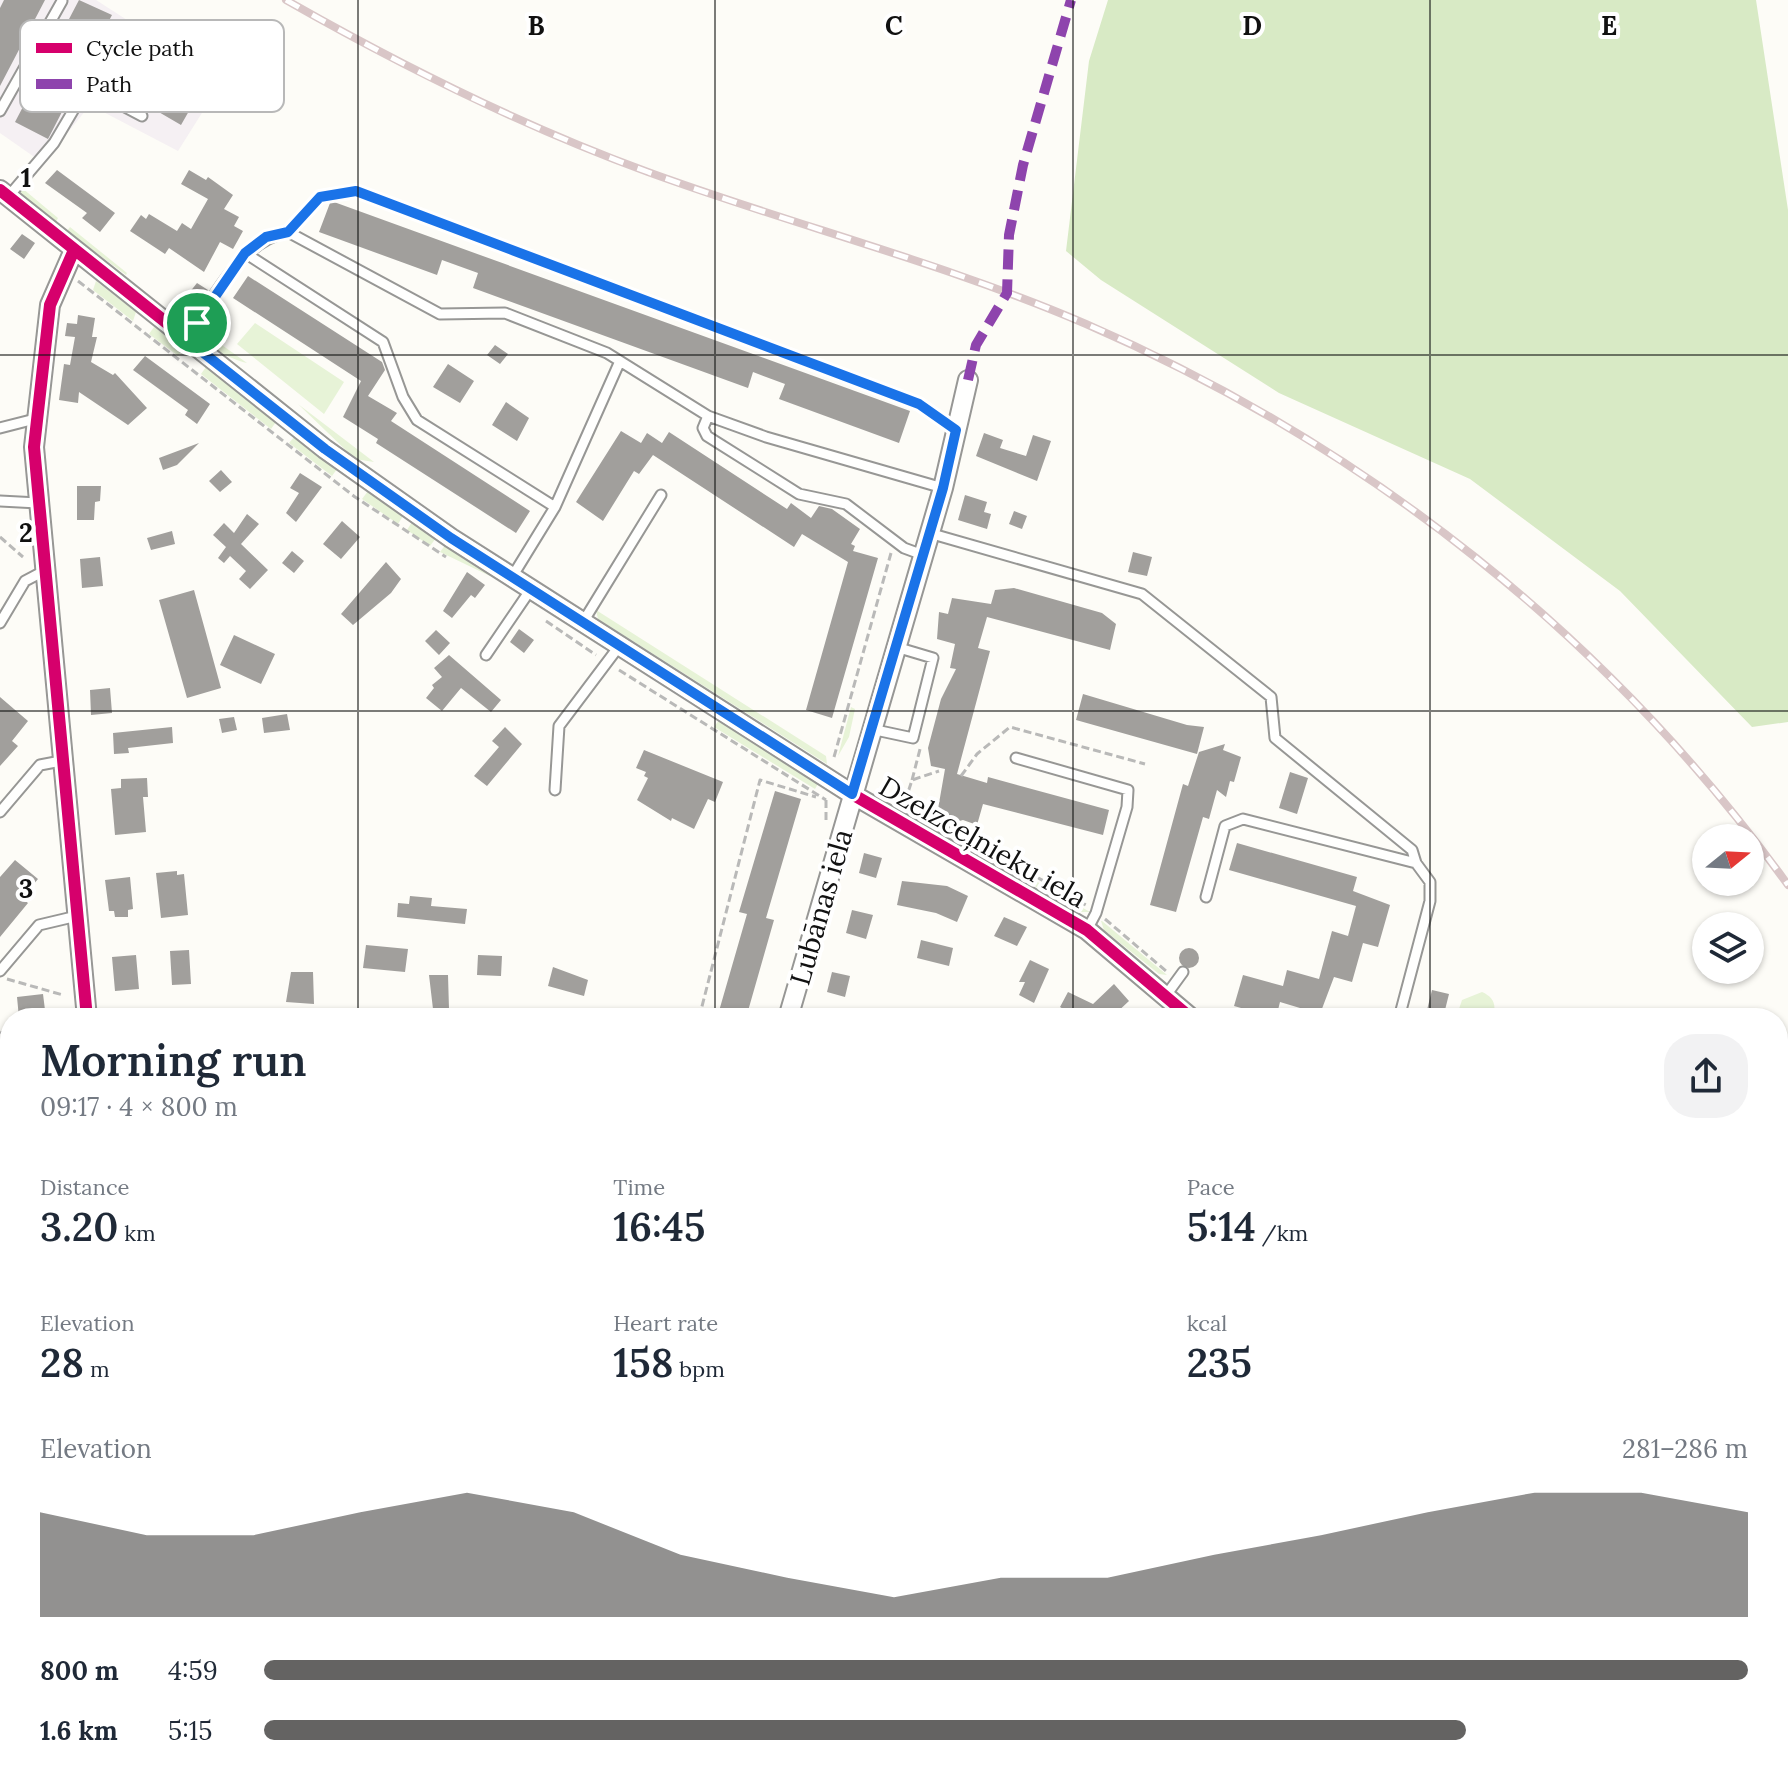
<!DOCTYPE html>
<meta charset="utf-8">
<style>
:root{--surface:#fff;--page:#f2f2f3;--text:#1f2937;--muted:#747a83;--accent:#646362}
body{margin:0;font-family:Lora,serif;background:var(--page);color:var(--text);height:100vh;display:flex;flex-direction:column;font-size:30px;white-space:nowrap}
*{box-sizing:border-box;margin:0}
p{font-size:26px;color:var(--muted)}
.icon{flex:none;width:44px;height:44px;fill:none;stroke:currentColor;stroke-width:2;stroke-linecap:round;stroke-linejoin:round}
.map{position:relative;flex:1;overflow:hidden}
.drawer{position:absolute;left:0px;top:1008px;width:1788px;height:770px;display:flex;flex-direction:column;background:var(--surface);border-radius:32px 32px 0 0;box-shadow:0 2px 6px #0004}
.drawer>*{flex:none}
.needle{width:52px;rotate:72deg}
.buttons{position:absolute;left:1692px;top:824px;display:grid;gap:16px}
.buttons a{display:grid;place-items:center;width:72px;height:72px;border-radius:50%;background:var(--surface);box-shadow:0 2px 6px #0004;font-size:40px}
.pin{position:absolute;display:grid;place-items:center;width:68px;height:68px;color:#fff;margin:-34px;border:4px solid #fff;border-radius:50%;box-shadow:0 2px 8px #0007}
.round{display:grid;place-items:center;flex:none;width:84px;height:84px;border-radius:32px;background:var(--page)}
.overview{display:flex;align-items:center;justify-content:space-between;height:136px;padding:0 40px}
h1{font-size:44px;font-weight:600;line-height:60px}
.figures{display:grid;grid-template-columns:repeat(3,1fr);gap:12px;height:136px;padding:8px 40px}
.figures div{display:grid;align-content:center}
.figures b{font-size:40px;font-weight:600}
.figures small{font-size:22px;font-weight:400}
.figures p{font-size:22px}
.chart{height:224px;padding:16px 40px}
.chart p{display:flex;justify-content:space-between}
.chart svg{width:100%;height:144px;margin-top:8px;fill:var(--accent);opacity:.7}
ul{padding:0 40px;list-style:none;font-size:26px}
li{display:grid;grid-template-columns:128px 96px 1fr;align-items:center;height:60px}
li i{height:20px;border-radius:10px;background:var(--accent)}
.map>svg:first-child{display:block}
.industrial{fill:#f5f0f3}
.green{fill:#e7f3d7}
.forest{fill:#d8eac5}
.building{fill:#a19f9c}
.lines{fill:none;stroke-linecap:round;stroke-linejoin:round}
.service-casing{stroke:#979795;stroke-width:13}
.minor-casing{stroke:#979795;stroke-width:22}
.secondary-casing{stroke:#8e8d8b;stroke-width:30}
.primary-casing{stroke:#858482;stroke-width:32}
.path{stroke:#b9b9b8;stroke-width:3;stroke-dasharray:8 4;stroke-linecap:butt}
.service{stroke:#fffffe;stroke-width:9}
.minor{stroke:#fffffe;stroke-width:18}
.secondary{stroke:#f6f4eb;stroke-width:26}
.primary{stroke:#ede9dc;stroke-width:28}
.rail-casing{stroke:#d9c6c7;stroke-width:8}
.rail{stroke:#fff;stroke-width:5;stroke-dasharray:15;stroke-linecap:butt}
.quiet{stroke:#8e44ad;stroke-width:10;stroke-dasharray:20 10;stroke-linecap:butt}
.cycleway-casing{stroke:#fff;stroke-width:17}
.cycleway{stroke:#d6006c;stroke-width:12}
.route-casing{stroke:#fff;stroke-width:16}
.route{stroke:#1a73e8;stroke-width:10}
.grid{fill:none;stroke:#111;stroke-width:2;stroke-opacity:0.55}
.labels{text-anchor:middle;stroke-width:8;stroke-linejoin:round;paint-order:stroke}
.street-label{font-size:28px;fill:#111;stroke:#fff}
.key{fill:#fff;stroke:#b8b8b8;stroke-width:2}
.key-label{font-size:22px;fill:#111}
.grid-label{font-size:26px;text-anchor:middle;font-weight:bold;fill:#111;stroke:#fff;stroke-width:8;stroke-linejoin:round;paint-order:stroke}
</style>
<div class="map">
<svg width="1788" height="1777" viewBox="0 0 1788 1777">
<rect width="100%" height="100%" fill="#fdfcf7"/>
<!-- industrial -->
<path class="industrial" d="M0 0H96L222 81 178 151 90 105 43 163 0 133Z"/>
<!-- green -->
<path class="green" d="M22 188 58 218 56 222 20 196Z
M70 227 127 273 126 275 67 231Z
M96 281 136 312 133 321 93 290Z
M255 323 344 382 324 414 237 344Z
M154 327 183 349 178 356 149 334Z
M201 330 247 363C231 359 203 347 201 330Z
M206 367 276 422 271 429 201 374Z
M298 404 374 462 355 459Z
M295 436 337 469 332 476 289 443Z
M368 491 403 516 398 524 362 499Z
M412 522 436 538 430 546 407 530Z
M446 544 488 572 490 576 440 552Z
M596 610 826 756 827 764 598 619Z
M851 707 855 709 849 737 838 756Z
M719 720 819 782 815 789 714 727Z
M945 829 1090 912H1079L943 832Z
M1101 921H1102L1167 975 1159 974 1104 930Z
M1482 992C1494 997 1498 1007 1491 1018H1456L1462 1000Z
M1778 1227 1788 1249V1332L1778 1331Z
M1778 1395H1788V1437L1778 1442Z
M1778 1542 1788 1577V1711L1778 1707Z"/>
<!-- forest -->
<path class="forest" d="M1108 0H1756L1788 210V722L1752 727 1620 591 1470 479 1279 393 1101 280 1066 251 1089 61Z"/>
<!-- building -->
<path class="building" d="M4 0H45L0 86V8Z
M79 0 112 15 48 139 15 122Z
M131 45 161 62 148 83 174 98 190 73 205 83 181 125 109 83Z
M57 170 115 213 100 232 82 218 87 213 45 183Z
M189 170 206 180 208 177 233 195 224 209 239 217 234 226 243 231 233 249 220 242 204 272 169 248 165 254 130 231 141 215 146 219 149 214 177 231 182 223 191 229 208 199 181 184Z
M334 202 910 411 899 443 779 399 785 384 753 372 748 388 473 288 478 273 442 260 437 275 319 232 330 203Z
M22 234 35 243 24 259 10 249Z
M248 276 382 362 385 370 368 396 397 413 391 421 530 511 516 533 376 443 378 439 343 417 361 381 233 298Z
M197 283 208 290 198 303 189 293Z
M78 315 95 318 92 337H97L91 362 113 375 115 373 147 408 128 425 79 392 78 403 59 400 64 364 70 365 75 337 65 336 67 323 77 324Z
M495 345 508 354 500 364 487 355Z
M145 356 210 404 197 424 185 415 188 410 133 370Z
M448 364 474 381 460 403 433 387Z
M506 402 529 418 517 441 492 425Z
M621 431 641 443 647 433 662 443 669 432 787 509 791 503 811 518 819 506 832 509 860 529 851 544 855 546 853 551 878 558 832 718 806 710 848 562 802 534 794 547 653 455 639 474 634 471 603 521 576 502Z
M984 433 1003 440 1000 448 1026 456 1033 435 1051 441 1037 481 976 456Z
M199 443 177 465 163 470 159 458Z
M221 470 232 482 220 492 209 481Z
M300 473 322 487 296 522 286 513 299 493 290 488Z
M77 486H101L100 501 95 502 94 520H77Z
M965 495 987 502 984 512 991 514 987 529 958 520Z
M1014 511 1027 516 1022 529 1009 524Z
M247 514 259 524 241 544 268 570 250 589 239 579 246 571 230 556 224 563 218 558 226 547 213 535 224 523 234 533Z
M342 521 360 537 341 559 323 544Z
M172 531 175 544 151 550 147 538Z
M292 551 304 561 294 573 282 563Z
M1133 552 1152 557 1147 576 1128 572Z
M100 557 103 586 82 588 80 559Z
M386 562 401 579 391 593 353 625 341 614Z
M467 572 485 585 475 598 471 595 452 618 443 611Z
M1014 588 1102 613 1116 624 1110 650 987 617 978 648 990 651 957 774 987 783 988 777 1109 810 1103 835 983 804 977 825 963 820 945 825 948 812 938 809 945 769 931 766 928 748 941 699 956 669 950 668 955 644 937 639 939 612 948 614 952 598 991 604 995 590Z
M194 590 221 688 187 698 159 600Z
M519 629 534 640 524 653 510 642Z
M436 630 450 643 439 655 425 641Z
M234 635 275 654 261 684 220 665Z
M449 655 501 700 491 712 461 688 442 711 426 698 434 688 432 685 442 677 434 668Z
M110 688 112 713 91 715 90 690Z
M1083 694 1187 725 1204 727 1197 754 1076 720Z
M0 697 28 721 12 741 18 746 0 766Z
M287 714 290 730 264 733 262 718Z
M234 717 237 730 222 733 219 719Z
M172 727 173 743 128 748 129 753 114 754 113 733Z
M505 727 522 744 487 786 474 776 499 747 492 741Z
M1225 744 1223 750 1241 757 1234 782 1230 781 1226 797 1217 790 1209 819 1203 817 1176 912 1150 905 1183 784 1188 786 1199 752Z
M644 750 723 782 715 802 708 799 694 829 672 818 671 821 637 800 648 778 644 776 646 772 636 768Z
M1290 772 1308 778 1297 814 1279 808Z
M147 778 148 797H143L146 832 115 835 111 789 121 788V779Z
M775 791 801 799 766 918 774 920 746 1018H717L747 914 739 912Z
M1237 843 1357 877 1353 891 1390 905 1378 947 1363 943 1352 982 1334 977 1320 1014 1280 1002 1276 1018 1234 1006 1243 975 1283 986 1287 970 1319 979 1332 931 1348 936 1356 906 1229 870Z
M864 853 882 858 876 878 859 873Z
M15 860 38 879 22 898 28 903 0 937V877Z
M177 871V875L184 874 188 915 161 918 156 873Z
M130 877 133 909 128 910V917H115L114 911H109L105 880Z
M902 881 947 886 968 896 957 922 936 913 897 905Z
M410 896 432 898 431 906 467 909 465 924 397 917 398 903 409 904Z
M852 910 873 915 866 939 846 933Z
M1004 917 1027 927 1017 946 994 936Z
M921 940 953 948 949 966 917 958Z
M366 945 408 949 405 972 363 968Z
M1179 958a10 10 0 1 1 20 0a10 10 0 1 1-20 0Z
M189 950 191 984 172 985 170 951Z
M136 955 139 989 115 991 112 957Z
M478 955 502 956 501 976 477 975Z
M1030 960 1049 969 1034 1003 1019 995 1025 982H1019Z
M553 967 588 980 584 996 548 986Z
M291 972H313L314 1004 286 1002Z
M832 972 850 976 845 997 827 992Z
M429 975H448L449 1009H433Z
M1114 984 1129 1001 1114 1015 1121 1018H1078L1060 1007 1068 992 1093 1004Z
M1432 990 1449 994 1443 1018H1425Z
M43 994 46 1018H19L17 997Z"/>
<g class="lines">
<!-- service casing -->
<g class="service-casing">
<path id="service" d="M87 87 142 116
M0 111 62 1
M8 197 54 143 120 31 176 61 167 81
M288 232 320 197 356 191 919 404 956 430
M245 253 383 342 403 397 417 420 555 507
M186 339C213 299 238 243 288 232L440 314 505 313 607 353 708 416 766 437 943 488
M708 416 703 428 707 436 799 494 846 504 904 548 923 555
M0 428 35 419
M0 501 38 503
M929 533 1142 594 1271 697 1275 738 1412 850 1416 863
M512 577 555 507 620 361
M583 622 661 495
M0 623 25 581 44 571
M486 655 531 589
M871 729 913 738 933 658 896 647
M1016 758 1128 790 1127 807 1096 913 1087 930
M555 790 559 726 620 645
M0 812 40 765 61 761
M1206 897 1225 826 1243 819 1416 863 1430 882V901L1399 1018
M0 971 39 925 77 916
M1167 994 1183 972
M0 1173H10
M0 1237H10
M0 1508 10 1509
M824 1768 825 1777
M1017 1777 1018 1768
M1300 1777V1768
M1501 1777 1502 1768"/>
</g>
<!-- minor casing -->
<g class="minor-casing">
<path id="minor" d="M0 190 325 449 451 538 852 794 1087 930 1191 1018
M74 250 50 305 34 447 87 1018
M788 1018 943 488 968 380
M133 1768 134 1777
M730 1768V1777"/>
</g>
<!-- secondary casing -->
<g class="secondary-casing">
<path id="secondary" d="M1778 1195 1788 1217"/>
</g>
<!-- primary casing -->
<g class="primary-casing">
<path id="primary" d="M0 1338 10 1339
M1778 1359H1788
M1778 1714 1788 1718
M1778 1737 1788 1741"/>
</g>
<!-- path -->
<path class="path" d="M78 281 355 497 446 557
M0 537 23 557
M546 621 596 655
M619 670 826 800
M834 757 891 553
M961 776 977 754 1010 727 1145 764
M912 780 920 749
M826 800V820
M905 802 912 780 939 771
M943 824 1086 905
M1105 919 1166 971
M7 979 63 995
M103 1016 241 1018
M699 1018 760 780 816 797
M0 1032 10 1037
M1221 1768V1777
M1754 1768 1773 1777"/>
<!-- service -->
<use href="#service" class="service"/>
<!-- minor -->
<use href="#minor" class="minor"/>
<!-- secondary -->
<use href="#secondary" class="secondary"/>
<!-- primary -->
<use href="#primary" class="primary"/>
<!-- rail casing -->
<g class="rail-casing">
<path id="rail" d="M286 0C402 66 522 126 648 172 793 225 944 263 1086 324 1367 446 1609 637 1788 885"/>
</g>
<!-- rail -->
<use href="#rail" class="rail"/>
<!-- quiet -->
<path class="quiet" d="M968 380 976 345 1007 293 1009 235 1023 165 1071 0
M0 1406 10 1401"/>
<!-- cycleway casing -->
<g class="cycleway-casing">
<path id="cycleway" d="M0 190 325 449 451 538 852 794 1087 930 1191 1018
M74 250 50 305 34 447 87 1018"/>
</g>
<!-- cycleway -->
<use href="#cycleway" class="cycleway"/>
</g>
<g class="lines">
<!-- route casing -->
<g class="route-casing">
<path id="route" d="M356 191 919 404 956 430 943 488 852 794 451 538 325 449 186 339 245 253 266 237 288 232 320 197Z"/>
</g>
<!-- route -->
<use href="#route" class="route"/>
</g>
<!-- grid -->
<path class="grid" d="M358 0V1018M715 0V1018M1073 0V1018M1430 0V1018M0 355H1788M0 711H1788M0 1066H10M1778 1066H1788M0 1422H10M1778 1422H1788M358 1768V1777M715 1768V1777M1073 1768V1777M1430 1768V1777"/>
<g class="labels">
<!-- street labels -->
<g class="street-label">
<text transform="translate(983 842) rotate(30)" y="10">Dzelzceļnieku iela</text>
<text transform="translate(821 907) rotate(-74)" y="10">Lubānas iela</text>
</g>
</g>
<!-- legend -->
<rect x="20" y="20" width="264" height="92" rx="12" class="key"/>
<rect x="36" y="43" width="36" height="10" fill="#d6006c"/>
<rect x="36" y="79" width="36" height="10" fill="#8e44ad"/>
<g class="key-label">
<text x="86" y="56">Cycle path</text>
<text x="86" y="92">Path</text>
</g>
<g class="grid-label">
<text x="536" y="35">B</text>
<text x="894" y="35">C</text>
<text x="1252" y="35">D</text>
<text x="1609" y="35">E</text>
<text x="26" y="187">1</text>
<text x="26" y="542">2</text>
<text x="26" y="898">3</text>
</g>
</svg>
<div class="buttons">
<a><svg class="needle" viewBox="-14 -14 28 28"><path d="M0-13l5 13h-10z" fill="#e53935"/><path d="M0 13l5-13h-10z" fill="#747a83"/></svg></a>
<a><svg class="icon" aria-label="layers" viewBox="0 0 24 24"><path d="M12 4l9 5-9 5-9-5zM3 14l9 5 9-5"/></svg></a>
</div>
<div class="pin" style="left:197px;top:323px;background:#1e9e55"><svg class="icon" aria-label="arrive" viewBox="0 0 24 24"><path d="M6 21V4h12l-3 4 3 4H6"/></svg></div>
<section class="drawer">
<div class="overview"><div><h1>Morning run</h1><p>09:17 · 4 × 800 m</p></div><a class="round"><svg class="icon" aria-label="share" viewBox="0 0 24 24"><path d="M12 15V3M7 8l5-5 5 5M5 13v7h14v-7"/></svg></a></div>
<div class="figures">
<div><p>Distance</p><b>3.20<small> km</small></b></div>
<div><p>Time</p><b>16:45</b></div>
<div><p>Pace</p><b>5:14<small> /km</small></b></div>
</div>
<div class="figures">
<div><p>Elevation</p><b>28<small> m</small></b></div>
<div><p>Heart rate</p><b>158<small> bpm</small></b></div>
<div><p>kcal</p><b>235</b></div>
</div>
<div class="chart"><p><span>Elevation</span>281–286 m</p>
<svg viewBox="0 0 160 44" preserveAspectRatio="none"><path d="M0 44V12L10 19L20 19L30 12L40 6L50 12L60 25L70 32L80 38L90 32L100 32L110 25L120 19L130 12L140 6L150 6L160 12V44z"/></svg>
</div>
<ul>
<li><b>800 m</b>4:59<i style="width:100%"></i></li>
<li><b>1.6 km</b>5:15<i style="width:81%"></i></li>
</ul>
</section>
</div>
